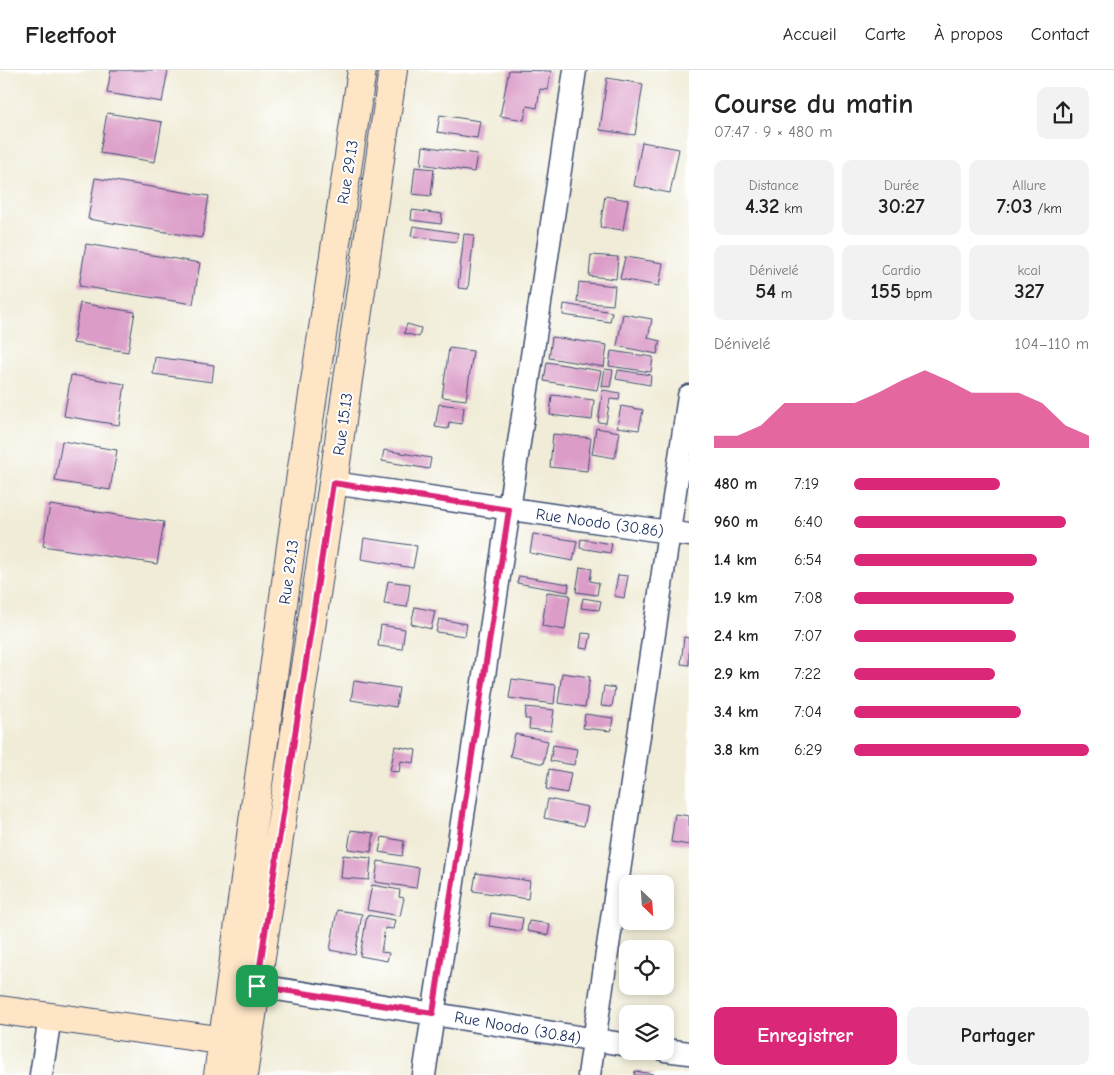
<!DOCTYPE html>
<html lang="fr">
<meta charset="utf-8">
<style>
:root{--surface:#fff;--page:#f2f2f2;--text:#222;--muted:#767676;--line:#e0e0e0;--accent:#db2777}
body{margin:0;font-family:"Comic Neue",sans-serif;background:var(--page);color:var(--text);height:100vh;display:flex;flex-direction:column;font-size:19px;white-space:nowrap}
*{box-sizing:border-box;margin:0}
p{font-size:16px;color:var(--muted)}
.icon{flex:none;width:28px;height:28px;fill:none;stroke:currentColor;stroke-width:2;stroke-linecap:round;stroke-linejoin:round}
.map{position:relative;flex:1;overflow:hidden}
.panel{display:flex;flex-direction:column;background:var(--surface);width:425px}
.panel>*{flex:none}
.needle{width:32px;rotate:155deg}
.controls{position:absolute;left:619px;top:805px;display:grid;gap:10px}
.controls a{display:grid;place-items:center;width:55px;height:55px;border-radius:10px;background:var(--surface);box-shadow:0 2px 8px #0003;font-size:25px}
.pin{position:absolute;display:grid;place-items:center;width:42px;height:42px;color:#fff;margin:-21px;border-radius:10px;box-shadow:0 2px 8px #0006}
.round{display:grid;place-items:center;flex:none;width:52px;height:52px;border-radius:10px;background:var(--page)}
.summary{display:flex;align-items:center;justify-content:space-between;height:85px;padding:0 25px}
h1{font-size:28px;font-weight:800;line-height:38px}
.stats{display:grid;grid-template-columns:repeat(3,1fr);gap:8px;height:85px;padding:5px 25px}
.stats div{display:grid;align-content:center;border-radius:10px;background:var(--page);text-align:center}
.stats b{font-size:21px;font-weight:800}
.stats small{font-size:14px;font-weight:400}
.stats p{font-size:14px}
.chart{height:140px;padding:10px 25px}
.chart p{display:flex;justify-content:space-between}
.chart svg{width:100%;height:90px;margin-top:5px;fill:var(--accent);opacity:.7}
.primary-button{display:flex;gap:10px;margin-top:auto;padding:10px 25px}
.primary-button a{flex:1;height:58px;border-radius:10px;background:var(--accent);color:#fff;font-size:20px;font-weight:800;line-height:58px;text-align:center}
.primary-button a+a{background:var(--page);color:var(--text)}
ul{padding:0 25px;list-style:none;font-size:16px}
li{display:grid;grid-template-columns:80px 60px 1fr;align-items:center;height:38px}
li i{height:12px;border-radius:6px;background:var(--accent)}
header{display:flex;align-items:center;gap:30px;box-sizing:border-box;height:70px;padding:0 25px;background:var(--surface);border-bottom:1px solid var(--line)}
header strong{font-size:24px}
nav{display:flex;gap:28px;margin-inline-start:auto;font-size:18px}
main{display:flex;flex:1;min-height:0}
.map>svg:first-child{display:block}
.building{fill:#db9dc8}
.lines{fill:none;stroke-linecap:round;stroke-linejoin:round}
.street-casing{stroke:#3b4b70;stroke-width:25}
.secondary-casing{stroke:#3b4b70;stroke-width:30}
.street{stroke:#fff;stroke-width:22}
.secondary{stroke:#fde5c5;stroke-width:28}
.route-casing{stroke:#fff;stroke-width:10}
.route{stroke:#db2777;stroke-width:6}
.labels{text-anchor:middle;stroke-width:4;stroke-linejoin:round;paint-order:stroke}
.street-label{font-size:16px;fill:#1b2f5e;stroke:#fff}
</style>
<header>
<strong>Fleetfoot</strong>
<nav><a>Accueil</a><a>Carte</a><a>À propos</a><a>Contact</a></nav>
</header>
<main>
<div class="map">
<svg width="689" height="1005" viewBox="0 0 689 1005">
<rect width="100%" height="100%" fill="#fff"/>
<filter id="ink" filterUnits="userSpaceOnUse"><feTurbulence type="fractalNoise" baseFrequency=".02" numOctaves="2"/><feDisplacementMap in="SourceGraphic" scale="10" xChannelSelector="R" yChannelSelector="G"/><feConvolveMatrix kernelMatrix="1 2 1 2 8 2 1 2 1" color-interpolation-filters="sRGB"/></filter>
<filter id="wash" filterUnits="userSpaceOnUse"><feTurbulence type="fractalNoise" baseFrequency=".0096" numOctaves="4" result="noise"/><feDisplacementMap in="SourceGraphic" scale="20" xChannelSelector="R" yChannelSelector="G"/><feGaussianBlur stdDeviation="1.12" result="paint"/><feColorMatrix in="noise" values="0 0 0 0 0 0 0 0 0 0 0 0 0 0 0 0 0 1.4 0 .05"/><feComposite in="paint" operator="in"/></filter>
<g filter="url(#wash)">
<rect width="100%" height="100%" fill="#f0ecd7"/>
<g id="blocks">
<!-- building -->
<path class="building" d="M111 0H168L162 32 107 23Z
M509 0 551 1 548 20 540 19 537 38 527 36 524 50 500 46Z
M607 8 643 14 635 65 600 60Z
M107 43 162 52 155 92 100 83Z
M440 45 480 51 477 68 437 62Z
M642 72 679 79 670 123 634 116Z
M423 76 477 84 474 102 421 94Z
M415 97 434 99 431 126 412 124Z
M95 108 209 126 202 168 88 149Z
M605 126 628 130 623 160 600 157Z
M412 140 442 144 441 154 411 150Z
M413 156 458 163 457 172 411 166Z
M464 164 474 165 468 219 458 218Z
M86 174 200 193 193 234 79 216Z
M591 185 618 187 616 209 589 206Z
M625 187 663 193 659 216 620 209Z
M579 212 615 216 613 235 577 232Z
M80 233 135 242 128 282 73 273Z
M564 234 612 242 610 252 563 245Z
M623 244 652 249 648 268 660 271 657 284 617 276Z
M407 254 421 258 419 267 404 263Z
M552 267 607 275 604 297 549 288Z
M449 278 473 281 466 330 442 327Z
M611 281 653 287 651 302 609 296Z
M155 287 214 295 212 312 153 304Z
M547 292 601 301 597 320 544 311Z
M605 299 613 300 610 317 602 316Z
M618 300 651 305 650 315 616 309Z
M71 305 125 314 119 355 64 346Z
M603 320 620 323 619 330 610 329 606 353 598 352Z
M552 325 594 330 592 350 550 345Z
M439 334 464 337 462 354 449 352 448 359 435 357Z
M621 336 643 340 639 360 617 357Z
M596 358 620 362 615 388 592 384Z
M553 364 591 368 587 401 550 397Z
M62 371 117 380 110 420 55 411Z
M384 380 431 388 429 399 382 391Z
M50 435 164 452 157 494 43 476Z
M533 464 577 471 573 491 530 483Z
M364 468 417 476 413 498 361 489Z
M581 469 612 474 610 483 580 478Z
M580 497 592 499 590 511 599 513 597 525 576 522Z
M618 505 628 506 624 528 614 526Z
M519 506 569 514 568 522 517 513Z
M388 511 410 514 407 537 384 534Z
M547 522 570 525 565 560 542 556Z
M583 528 601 531 599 540 581 538Z
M415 537 435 541 431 559 411 554Z
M439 549 467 554 465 566 436 562Z
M381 555 405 559 402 579 378 576Z
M582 563 591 564 588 579 580 578Z
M684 567 689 568V595L681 594Z
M562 603 590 607 585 637 558 633Z
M512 609 556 615 554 634 509 628Z
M354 611 399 618 396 637 351 630Z
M604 616 615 618 612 637 601 636Z
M526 637 554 640 551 661 529 659 530 649H525Z
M585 644 613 648 611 661 583 658Z
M515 664 548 671 543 694 510 686Z
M553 675 577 679 574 695 550 691Z
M395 676 416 680 414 693 401 691 399 702 390 701Z
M549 699 571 703 567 723 546 719Z
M548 729 588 737 584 756 544 748Z
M675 744 689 746V775L671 772Z
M351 760 374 763 371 782 348 779Z
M382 767 404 771 402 786 379 782Z
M343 785 371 788 369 810 341 808Z
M378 791 419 798 416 818 375 812Z
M476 803 530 811 528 829 473 821Z
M372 815 400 820 399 827 404 828 400 846 367 840Z
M337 840 362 844 355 885 330 880Z
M491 843 523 848 521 861 489 856Z
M367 845 395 850 393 859 385 858 381 882 389 883 387 891 360 886Z
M529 851 550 854 548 865 527 861Z
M635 1001 653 1004V1005H634Z"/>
</g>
</g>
<g filter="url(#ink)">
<use href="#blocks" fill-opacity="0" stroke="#3b4b70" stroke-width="1"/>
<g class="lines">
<!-- street casing -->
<g class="street-casing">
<path id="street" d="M333 413 689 465
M240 913 628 975
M665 980 689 983
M41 1005 50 947
M424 1005 575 0
M589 1005 689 326"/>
</g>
<!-- secondary casing -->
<g class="secondary-casing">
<path id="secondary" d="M0 940 241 973
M218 1005 300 411 362 0
M243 1005 333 413 393 0"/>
</g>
<!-- street -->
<use href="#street" class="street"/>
<!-- secondary -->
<use href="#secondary" class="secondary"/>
</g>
</g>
<g class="lines" filter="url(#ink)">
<!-- route casing -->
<g class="route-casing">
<path id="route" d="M333 413 509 440 433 943 257 916Z"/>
</g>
<!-- route -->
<use href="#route" class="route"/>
</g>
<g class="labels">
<!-- street labels -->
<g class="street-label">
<text transform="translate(347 102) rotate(-81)" y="6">Rue 29.13</text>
<text transform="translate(342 354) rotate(-82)" y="6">Rue 15.13</text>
<text transform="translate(600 452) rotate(8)" y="6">Rue Noodo (30.86)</text>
<text transform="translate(288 502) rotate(-82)" y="6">Rue 29.13</text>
<text transform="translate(518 957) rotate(10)" y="6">Rue Noodo (30.84)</text>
</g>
</g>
</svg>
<div class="controls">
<a><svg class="needle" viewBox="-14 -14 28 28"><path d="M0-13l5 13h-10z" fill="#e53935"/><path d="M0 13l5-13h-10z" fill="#767676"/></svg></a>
<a><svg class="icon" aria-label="locate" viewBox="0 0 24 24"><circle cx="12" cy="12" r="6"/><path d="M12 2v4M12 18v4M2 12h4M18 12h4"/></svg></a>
<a><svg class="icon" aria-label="layers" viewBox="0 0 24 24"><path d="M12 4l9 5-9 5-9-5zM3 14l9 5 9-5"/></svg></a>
</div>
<div class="pin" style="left:257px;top:916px;background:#1e9e55"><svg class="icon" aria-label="arrive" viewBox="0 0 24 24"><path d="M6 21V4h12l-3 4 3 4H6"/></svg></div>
</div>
<section class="panel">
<div class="summary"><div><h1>Course du matin</h1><p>07:47 · 9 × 480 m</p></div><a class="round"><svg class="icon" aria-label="share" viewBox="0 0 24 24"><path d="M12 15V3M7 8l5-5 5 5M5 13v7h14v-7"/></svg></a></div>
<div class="stats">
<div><p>Distance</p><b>4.32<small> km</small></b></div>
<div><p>Durée</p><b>30:27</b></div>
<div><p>Allure</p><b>7:03<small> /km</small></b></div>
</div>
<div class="stats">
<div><p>Dénivelé</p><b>54<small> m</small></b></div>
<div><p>Cardio</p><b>155<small> bpm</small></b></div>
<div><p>kcal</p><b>327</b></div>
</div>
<div class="chart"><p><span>Dénivelé</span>104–110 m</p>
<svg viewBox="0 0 160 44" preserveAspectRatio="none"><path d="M0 44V38L10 38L20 33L30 22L40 22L50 22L60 22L70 17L80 11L90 6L100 11L110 17L120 17L130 17L140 22L150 33L160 38V44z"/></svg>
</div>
<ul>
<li><b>480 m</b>7:19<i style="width:62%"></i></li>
<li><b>960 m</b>6:40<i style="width:90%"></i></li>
<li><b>1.4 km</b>6:54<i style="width:78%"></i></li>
<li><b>1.9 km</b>7:08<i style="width:68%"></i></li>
<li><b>2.4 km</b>7:07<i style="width:69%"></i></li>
<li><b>2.9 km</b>7:22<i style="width:60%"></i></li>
<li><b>3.4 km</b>7:04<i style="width:71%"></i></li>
<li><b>3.8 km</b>6:29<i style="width:100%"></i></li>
</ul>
<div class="primary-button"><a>Enregistrer</a><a>Partager</a></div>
</section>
</main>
